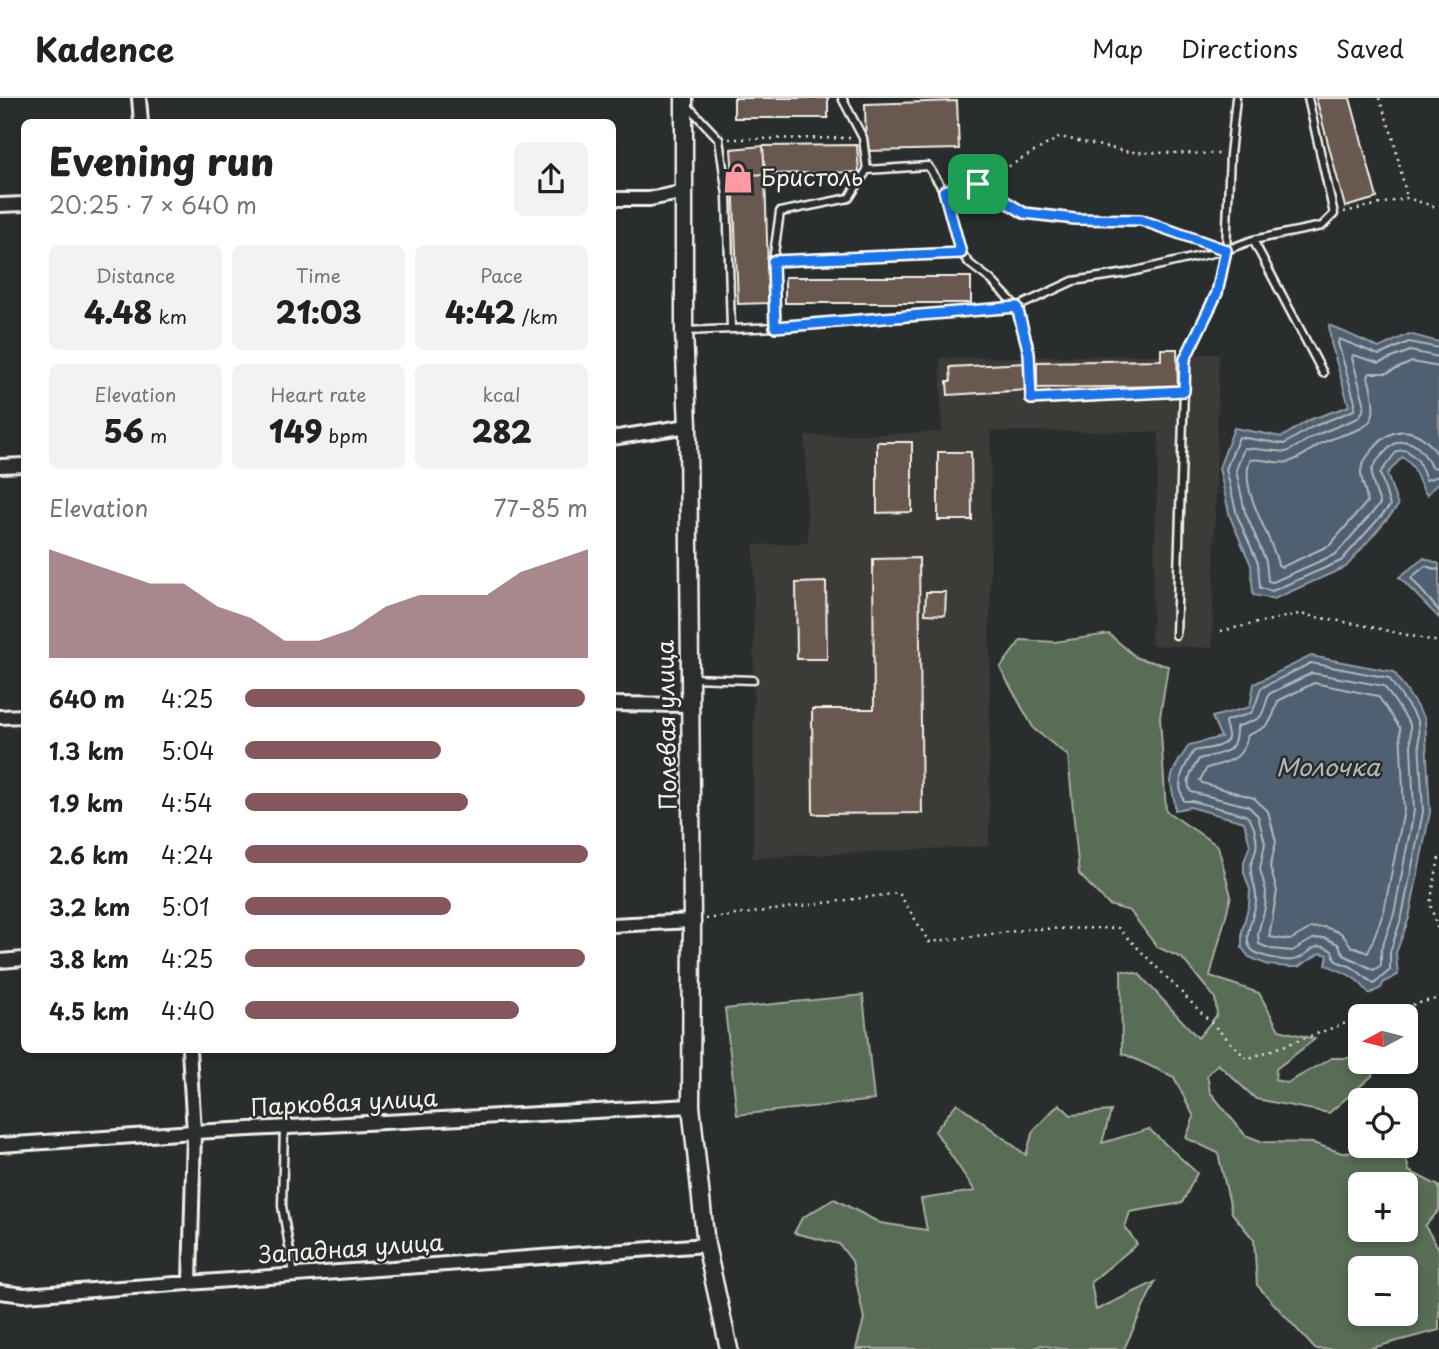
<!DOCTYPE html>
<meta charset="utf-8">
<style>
:root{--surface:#fff;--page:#f2f2f2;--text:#202124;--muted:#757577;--line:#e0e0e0;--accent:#84575d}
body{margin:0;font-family:"Playpen Sans",sans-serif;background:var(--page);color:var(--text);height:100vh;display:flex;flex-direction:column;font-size:26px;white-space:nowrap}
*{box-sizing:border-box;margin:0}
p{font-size:23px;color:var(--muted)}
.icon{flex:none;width:38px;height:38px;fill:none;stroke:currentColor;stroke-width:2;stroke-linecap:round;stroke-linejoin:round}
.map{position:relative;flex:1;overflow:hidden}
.panel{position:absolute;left:21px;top:21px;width:595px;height:934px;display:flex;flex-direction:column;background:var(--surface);border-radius:10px;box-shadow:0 4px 10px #0003}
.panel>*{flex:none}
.needle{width:46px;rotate:263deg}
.controls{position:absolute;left:1348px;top:906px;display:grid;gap:14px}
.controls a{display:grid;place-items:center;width:70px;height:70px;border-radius:10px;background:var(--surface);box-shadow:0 4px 10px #0003;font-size:35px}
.pin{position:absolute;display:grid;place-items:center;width:60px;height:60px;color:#fff;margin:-30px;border-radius:14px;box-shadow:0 4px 10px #0006}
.round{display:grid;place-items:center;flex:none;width:74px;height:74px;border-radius:10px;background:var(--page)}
.head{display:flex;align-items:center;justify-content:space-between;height:119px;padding:0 28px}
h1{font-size:38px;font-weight:800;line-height:52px}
.figures{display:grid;grid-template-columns:repeat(3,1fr);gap:10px;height:119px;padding:7px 28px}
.figures div{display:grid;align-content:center;border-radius:10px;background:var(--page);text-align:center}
.figures b{font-size:30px;font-weight:800}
.figures small{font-size:19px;font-weight:400}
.figures p{font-size:19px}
.chart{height:196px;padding:14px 28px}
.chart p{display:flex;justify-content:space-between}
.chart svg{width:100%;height:126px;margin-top:7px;fill:var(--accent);opacity:.7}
ul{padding:0 28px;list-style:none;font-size:23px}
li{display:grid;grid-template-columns:112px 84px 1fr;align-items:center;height:52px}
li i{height:18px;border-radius:9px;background:var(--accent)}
header{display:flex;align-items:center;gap:42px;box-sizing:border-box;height:98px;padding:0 35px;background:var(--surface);border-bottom:2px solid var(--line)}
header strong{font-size:33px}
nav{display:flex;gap:38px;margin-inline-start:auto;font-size:24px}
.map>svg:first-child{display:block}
.built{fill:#3d3a38}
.green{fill:#596c56;stroke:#a6ae9f;stroke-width:2;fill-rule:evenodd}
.water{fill:#4f6172;stroke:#919ba1;stroke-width:2}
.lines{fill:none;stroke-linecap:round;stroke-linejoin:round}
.shore{stroke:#b2b7b9;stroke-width:2}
.building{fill:#68594f;stroke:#f4f1e8;stroke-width:2}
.service-casing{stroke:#f4f1e8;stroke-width:11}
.minor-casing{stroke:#f4f1e8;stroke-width:18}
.tertiary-casing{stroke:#f4f1e8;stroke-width:21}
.path{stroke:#f4f1e8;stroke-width:2.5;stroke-dasharray:2 5;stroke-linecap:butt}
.service{stroke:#2a2d2e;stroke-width:6}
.minor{stroke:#2a2d2e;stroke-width:12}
.tertiary{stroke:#2a2d2e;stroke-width:16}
.route-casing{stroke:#fff;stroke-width:14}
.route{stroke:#1a73e8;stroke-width:9}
.labels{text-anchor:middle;stroke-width:5;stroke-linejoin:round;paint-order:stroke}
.poi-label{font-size:23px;fill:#f4f1e8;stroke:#2a2d2e;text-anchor:start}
.street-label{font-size:23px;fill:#f4f1e8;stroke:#2a2d2e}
.water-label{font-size:24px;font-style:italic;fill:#b2b7b9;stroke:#2a2d2e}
</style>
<header>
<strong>Kadence</strong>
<nav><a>Map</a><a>Directions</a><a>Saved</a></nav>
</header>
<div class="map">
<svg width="1439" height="1251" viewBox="0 0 1439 1251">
<rect width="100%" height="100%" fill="#2a2d2e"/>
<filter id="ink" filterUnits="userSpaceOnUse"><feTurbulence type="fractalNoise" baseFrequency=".0143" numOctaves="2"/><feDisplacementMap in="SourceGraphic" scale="14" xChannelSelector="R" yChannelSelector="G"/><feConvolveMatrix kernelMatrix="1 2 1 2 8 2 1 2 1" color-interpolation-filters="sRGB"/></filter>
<g filter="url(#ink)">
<!-- built -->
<path class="built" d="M1219 256 1212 550 1151 547 1159 334 991 333 989 748 753 760 754 447 808 445 805 338 942 334 940 260Z"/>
<!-- green -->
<path class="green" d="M1109 536 1137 560 1168 568 1160 619 1166 713 1218 748 1231 798 1210 878 1259 895 1279 932 1315 941 1276 971 1275 982 1287 985 1332 960H1360V964H1376L1372 978 1329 1015 1256 1001 1218 966 1207 977 1210 994 1245 1037 1263 1044 1313 1045 1342 1055 1404 1051 1409 1073 1439 1088V1112L1425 1128 1439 1151V1232L1368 1251H1315L1257 1187 1254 1142 1232 1115 1218 1055 1186 1040 1194 1019 1174 979 1122 955 1121 872 1139 876 1198 940 1217 917 1215 900 1182 860 1157 849 1130 813 1109 807 1079 776 1068 658 1034 631 1000 570 1021 542 1055 544ZM1360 1087H1405V1132H1360ZM1360 1171H1405V1216H1360Z
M863 897 874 1002 737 1017 725 911Z
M957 1005 1026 1057 1033 1033 1059 1006 1071 1017 1111 1013 1102 1045 1149 1031 1197 1075 1182 1105 1130 1114 1125 1129 1137 1146 1091 1184 1096 1212 1155 1184 1124 1251H1061L1041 1247 1033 1251H856L864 1221 852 1163 839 1146 794 1135 802 1120 834 1101 880 1125 927 1132 921 1101 975 1093 935 1033Z"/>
<!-- water -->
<path class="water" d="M1329 227 1379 250 1409 236 1439 244V384L1427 397C1415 383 1419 369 1402 359L1387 376 1398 408 1346 469 1274 501 1253 497 1251 467 1230 419 1219 370 1234 330 1282 339 1309 322 1349 308 1331 245Z
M1424 460 1439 466V520L1399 479Z
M1311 558 1394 574 1425 621 1430 714 1409 820 1396 855 1398 877 1384 884 1381 890 1369 896C1358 879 1344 874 1326 867L1328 857 1320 855 1298 869H1288L1268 867 1249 859 1242 850V833L1249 806 1250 792 1244 774V764L1250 747 1244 724 1190 709 1175 712C1176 702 1171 694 1171 683 1172 671 1183 657 1189 647L1221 639 1212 619 1250 609 1254 586Z"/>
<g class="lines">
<!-- shore -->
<path class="shore" d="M1439 250 1409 244 1379 257 1339 241 1338 245 1355 304 1354 312 1312 329 1284 346 1239 339 1226 371 1237 417 1258 465 1260 490 1272 493 1341 463 1390 408 1380 375 1397 353 1406 352 1418 362 1426 382 1439 378
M1439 259 1410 253 1379 265 1353 257 1352 260 1364 304 1363 313 1358 320 1316 337 1287 354 1244 350 1236 372 1245 414 1266 463 1268 483 1273 484 1336 456 1380 406C1378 396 1370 384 1372 373 1373 365 1380 360 1385 354 1404 332 1422 348 1431 369L1439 370
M1439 269 1412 264 1387 275H1370L1368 279C1384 336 1365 326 1322 345 1311 351 1301 361 1288 364 1276 367 1262 359 1250 362 1238 393 1272 436 1278 467L1282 469 1330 447 1367 404C1367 393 1360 383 1361 372 1363 362 1370 355 1376 348 1398 323 1423 332 1439 359
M1439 472 1425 468 1411 480 1439 513
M1311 565 1389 580 1418 623 1423 714 1402 818 1390 854V872L1374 886 1352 869 1336 863 1332 853C1312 840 1310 859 1294 862 1285 864 1258 858 1252 852 1241 841 1255 817 1256 804 1258 790 1249 779 1251 767 1252 762 1255 757 1256 751 1258 741 1254 722 1245 717L1192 703H1184C1175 683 1183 671 1194 653 1202 651 1225 650 1228 640 1229 635 1225 628 1225 623 1257 612 1250 623 1261 590Z
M1312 575 1384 588 1410 626 1414 713 1394 816 1381 852V867L1374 872 1344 857 1338 846 1325 840 1313 841 1292 853 1271 851 1259 846 1258 835 1265 810 1266 793 1260 771 1265 745 1258 718 1248 708 1191 694C1184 682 1193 672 1199 661 1221 654 1237 658 1236 629 1263 619 1260 625 1269 596Z
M1314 585 1378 598 1400 630 1404 712 1384 813 1368 855 1352 849 1341 835 1325 829 1311 830 1290 842 1269 839 1277 793 1270 769 1276 744 1268 713 1254 700 1202 685 1200 682 1207 670C1230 663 1242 663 1248 637 1270 629 1271 625 1278 603Z"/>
</g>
<!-- building -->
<path class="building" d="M734 0H828V20H734Z
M1316 0H1350L1377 100 1345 109Z
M957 3 959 51 866 53 865 6Z
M857 47 859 74 765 76 763 48Z
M763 48 765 76 733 78 731 51Z
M765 76 769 205 738 206 733 78Z
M785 179H971V205H785Z
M1161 251H1177L1178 288 1037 290V264L1161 262Z
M1026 265 1028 292 948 297 947 283H951L950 269Z
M877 344H912V414L877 415Z
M938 354H971L972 422H938Z
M919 460 922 715 813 716 812 611H874L873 461Z
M826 484 827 561H797L796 485Z
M926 494H946L945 517 925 516Z"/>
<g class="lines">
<!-- service casing -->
<g class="service-casing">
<path id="service" d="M842 0 863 40 867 72 928 68 944 93 961 155 970 166 991 182 1017 209 1029 255 1031 301 1184 293
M687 7 719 41 727 97 731 230
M1253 142 1322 128 1334 116 1308 0
M773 163 780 114 849 100 867 72
M1017 209 1073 183 1127 175 1226 152 1253 142 1323 275
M686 233 775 229 773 163 961 155
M1176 537 1185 261 1217 195 1226 152 1230 57 1236 0
M691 580 753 582
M284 1030 282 1108 294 1176"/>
</g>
<!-- minor casing -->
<g class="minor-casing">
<path id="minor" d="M139 0 141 24
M612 101H649L685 94
M0 107 24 106
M612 340 688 328
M0 368 24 367
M612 606 689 607
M0 619 24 618
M612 827 692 823
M0 863 24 861
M189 952 194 1034 190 1183
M0 1047 194 1034 691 1008
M0 1194 24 1197 706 1147"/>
</g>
<!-- tertiary casing -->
<g class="tertiary-casing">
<path id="tertiary" d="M684 0V233L688 328 692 823 691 1008 706 1147 729 1251"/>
</g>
<!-- path -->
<path class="path" d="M1379 0 1393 39 1407 100
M729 41 852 40
M978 86 1024 115 1075 121 1141 122 1210 146
M951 91 978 86 1060 39 1129 54 1221 56
M1344 114 1407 100 1439 110
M782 229 1006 210
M1221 533 1299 516 1362 527 1439 544
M1439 760 1430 806 1439 835
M706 821 899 795 929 844 1031 831 1118 830 1247 961 1360 920
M1365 919 1439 900"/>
<!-- service -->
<use href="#service" class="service"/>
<!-- minor -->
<use href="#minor" class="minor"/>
<!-- tertiary -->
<use href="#tertiary" class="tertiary"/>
</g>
</g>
<g class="lines" filter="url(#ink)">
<!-- route casing -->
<g class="route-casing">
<path id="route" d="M978 86 1024 115 1075 121 1141 122 1226 152 1217 195 1185 261 1184 293 1031 301 1029 255 1017 209 775 229 773 163 961 155 944 93Z"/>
</g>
<!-- route -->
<use href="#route" class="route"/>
</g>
<!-- icons -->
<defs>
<g id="shop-bare" transform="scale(2.415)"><path d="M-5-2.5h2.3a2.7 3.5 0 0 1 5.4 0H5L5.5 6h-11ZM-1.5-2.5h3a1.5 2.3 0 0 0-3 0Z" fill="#ff9aa2" stroke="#2a2d2e" stroke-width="2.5" paint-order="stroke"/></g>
</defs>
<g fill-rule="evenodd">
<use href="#shop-bare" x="738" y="80"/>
</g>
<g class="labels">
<!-- poi labels -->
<g class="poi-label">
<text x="761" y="88">Бристоль</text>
</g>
<!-- street labels -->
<g class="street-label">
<text transform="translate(667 627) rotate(-91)" y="8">Полевая улица</text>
<text transform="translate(344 1005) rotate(-3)" y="8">Парковая улица</text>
<text transform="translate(351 1151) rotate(-4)" y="8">Западная улица</text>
</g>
<!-- water labels -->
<g class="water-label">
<text x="1328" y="678">Молочка</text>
</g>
</g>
</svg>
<div class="controls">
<a><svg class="needle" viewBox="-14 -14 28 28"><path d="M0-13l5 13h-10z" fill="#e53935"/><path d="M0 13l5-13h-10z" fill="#757577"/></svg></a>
<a><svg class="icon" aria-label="locate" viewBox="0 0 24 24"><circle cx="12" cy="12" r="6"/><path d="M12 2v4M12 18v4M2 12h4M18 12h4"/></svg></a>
<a>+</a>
<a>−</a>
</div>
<div class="pin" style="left:978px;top:86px;background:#1e9e55"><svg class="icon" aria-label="arrive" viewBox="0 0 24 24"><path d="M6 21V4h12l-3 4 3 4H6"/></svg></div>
<section class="panel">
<div class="head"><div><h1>Evening run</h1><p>20:25 · 7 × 640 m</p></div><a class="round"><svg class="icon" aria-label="share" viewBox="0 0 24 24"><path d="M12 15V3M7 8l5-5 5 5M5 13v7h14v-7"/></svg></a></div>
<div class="figures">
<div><p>Distance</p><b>4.48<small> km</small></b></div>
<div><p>Time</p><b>21:03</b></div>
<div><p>Pace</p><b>4:42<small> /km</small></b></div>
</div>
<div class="figures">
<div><p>Elevation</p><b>56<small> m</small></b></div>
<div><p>Heart rate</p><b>149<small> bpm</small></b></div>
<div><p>kcal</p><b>282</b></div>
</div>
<div class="chart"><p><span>Elevation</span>77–85 m</p>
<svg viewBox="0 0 160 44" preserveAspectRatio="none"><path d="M0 44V6L10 10L20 14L30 18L40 18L50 26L60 30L70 38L80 38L90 34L100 26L110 22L120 22L130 22L140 14L150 10L160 6V44z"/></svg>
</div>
<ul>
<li><b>640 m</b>4:25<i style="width:99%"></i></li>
<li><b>1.3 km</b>5:04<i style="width:57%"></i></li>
<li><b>1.9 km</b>4:54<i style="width:65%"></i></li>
<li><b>2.6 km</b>4:24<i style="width:100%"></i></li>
<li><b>3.2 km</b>5:01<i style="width:60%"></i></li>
<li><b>3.8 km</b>4:25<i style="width:99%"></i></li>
<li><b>4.5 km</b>4:40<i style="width:80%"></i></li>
</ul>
</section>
</div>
